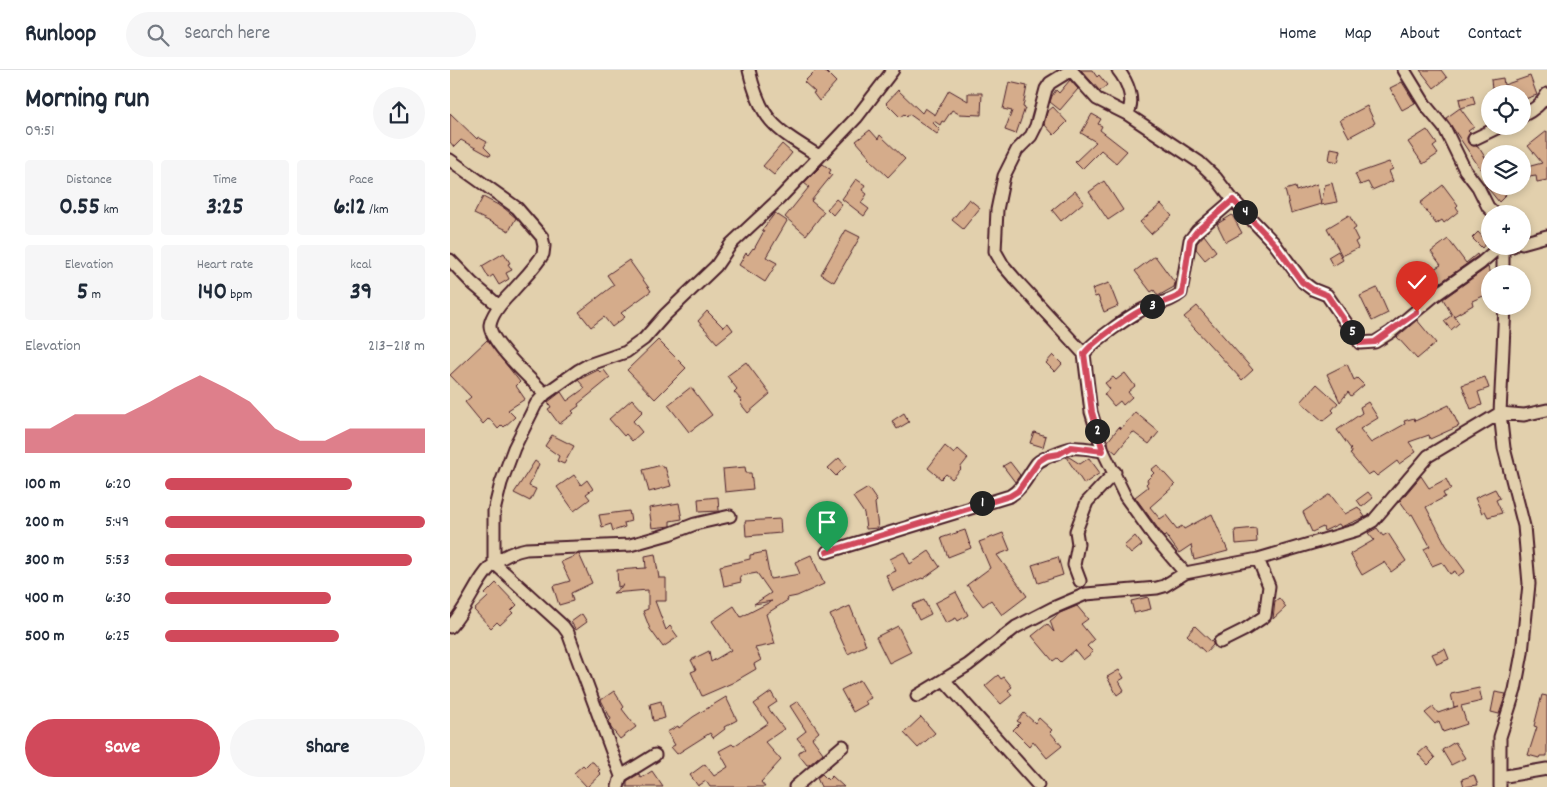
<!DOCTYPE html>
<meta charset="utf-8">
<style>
:root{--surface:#fff;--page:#f6f6f7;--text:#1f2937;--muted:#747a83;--line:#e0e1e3;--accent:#d1495b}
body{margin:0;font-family:Dekko,sans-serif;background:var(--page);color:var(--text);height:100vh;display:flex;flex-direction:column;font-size:19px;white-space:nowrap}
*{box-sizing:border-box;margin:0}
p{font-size:16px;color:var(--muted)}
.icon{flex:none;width:28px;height:28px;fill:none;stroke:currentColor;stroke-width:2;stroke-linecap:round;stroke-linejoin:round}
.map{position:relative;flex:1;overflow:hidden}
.panel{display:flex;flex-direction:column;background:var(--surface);width:450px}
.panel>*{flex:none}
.buttons{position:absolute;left:1031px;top:15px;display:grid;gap:10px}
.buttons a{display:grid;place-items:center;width:50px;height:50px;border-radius:50%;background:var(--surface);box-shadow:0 2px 8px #0003;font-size:25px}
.pin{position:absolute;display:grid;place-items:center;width:42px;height:42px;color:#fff;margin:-51px -21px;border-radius:50% 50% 50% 0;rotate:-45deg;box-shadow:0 0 5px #0007}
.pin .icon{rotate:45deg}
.km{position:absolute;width:25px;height:25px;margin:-12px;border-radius:50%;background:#222;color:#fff;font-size:14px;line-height:25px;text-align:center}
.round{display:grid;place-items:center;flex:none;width:52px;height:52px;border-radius:26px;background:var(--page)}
.summary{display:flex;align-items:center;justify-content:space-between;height:85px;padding:0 25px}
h1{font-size:28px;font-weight:700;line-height:38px}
.metrics{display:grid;grid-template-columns:repeat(3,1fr);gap:8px;height:85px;padding:5px 25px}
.metrics div{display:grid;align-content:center;border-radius:5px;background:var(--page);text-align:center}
.metrics b{font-size:25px;font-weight:700}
.metrics small{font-size:14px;font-weight:400}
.metrics p{font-size:14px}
.chart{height:140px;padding:10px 25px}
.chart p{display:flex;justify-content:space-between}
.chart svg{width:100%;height:90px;margin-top:5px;fill:var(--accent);opacity:.7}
.primary-button{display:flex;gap:10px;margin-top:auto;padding:10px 25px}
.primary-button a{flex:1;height:58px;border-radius:30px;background:var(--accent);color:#fff;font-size:20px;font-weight:700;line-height:58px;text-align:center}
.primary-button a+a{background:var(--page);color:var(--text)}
ul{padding:0 25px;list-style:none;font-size:16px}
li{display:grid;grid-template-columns:80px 60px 1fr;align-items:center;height:38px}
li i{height:12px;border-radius:6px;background:var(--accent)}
header{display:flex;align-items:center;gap:30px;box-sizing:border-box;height:70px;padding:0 25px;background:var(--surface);border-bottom:1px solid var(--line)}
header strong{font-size:24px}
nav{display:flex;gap:28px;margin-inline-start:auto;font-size:18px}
.search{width:350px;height:45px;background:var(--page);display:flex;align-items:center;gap:12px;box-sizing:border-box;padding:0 18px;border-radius:28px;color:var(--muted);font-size:19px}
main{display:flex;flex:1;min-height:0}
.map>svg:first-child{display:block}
.building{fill:#d5ac8b;stroke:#4a1f2b}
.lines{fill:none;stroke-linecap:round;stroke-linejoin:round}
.street-casing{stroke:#4a1f2b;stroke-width:15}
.street{stroke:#e2d0ad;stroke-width:11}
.route-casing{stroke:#fff;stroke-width:10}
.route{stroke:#d1495b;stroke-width:6}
</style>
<header>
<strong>Runloop</strong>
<div class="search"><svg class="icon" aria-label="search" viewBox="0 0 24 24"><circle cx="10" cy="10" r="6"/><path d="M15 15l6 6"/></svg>Search here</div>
<nav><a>Home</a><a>Map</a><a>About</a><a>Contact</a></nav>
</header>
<main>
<section class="panel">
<div class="summary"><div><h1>Morning run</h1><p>09:51</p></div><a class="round"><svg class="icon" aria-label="share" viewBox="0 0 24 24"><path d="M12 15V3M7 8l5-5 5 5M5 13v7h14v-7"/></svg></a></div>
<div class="metrics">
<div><p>Distance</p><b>0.55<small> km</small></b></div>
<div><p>Time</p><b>3:25</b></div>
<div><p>Pace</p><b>6:12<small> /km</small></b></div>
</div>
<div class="metrics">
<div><p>Elevation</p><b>5<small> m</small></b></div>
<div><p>Heart rate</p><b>140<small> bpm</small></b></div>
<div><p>kcal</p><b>39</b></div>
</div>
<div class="chart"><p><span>Elevation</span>213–218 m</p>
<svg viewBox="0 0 160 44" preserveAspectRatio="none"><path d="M0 44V32L10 32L20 25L30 25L40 25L50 19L60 12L70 6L80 12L90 19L100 32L110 38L120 38L130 32L140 32L150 32L160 32V44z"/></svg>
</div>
<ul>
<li><b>100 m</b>6:20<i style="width:72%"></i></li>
<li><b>200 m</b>5:49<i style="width:100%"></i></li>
<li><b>300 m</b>5:53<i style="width:95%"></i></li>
<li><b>400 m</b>6:30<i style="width:64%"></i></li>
<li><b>500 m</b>6:25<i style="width:67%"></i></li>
</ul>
<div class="primary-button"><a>Save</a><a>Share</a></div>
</section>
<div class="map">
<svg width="1097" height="717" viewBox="0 0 1097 717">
<rect width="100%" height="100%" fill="#e2d0ad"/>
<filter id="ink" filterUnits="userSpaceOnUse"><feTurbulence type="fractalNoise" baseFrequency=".02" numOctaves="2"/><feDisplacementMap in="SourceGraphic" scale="10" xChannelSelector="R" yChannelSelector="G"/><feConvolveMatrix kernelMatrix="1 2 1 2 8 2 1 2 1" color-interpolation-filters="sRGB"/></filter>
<g filter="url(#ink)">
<!-- building -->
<path class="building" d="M366 0H374L386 12 369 31 363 23 365 22 354 12Z
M631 0H642L647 7 649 5 657 15 650 21Z
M970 0H991L997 8 984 18Z
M1080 6 1087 25 1072 30V24H1057L1055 17 1042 19 1041 10 1053 8 1054 15Z
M620 10 628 19 610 40 600 32 602 26 606 20 609 23Z
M559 12 577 16 573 37 575 38 566 64 555 60 562 41 553 39Z
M952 12 965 33 952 40 940 18Z
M448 20 472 43 475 38 485 45 499 20 518 31V23H532L531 45 509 44 502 40 494 52 492 51 490 55 484 51 483 53 490 60 487 64 459 44 457 47 454 44 450 47 436 33Z
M1023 26 1025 34 1011 38 1009 29Z
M917 36 925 53 899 67 890 50Z
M603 37 617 52 604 65 594 54 597 42Z
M1010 38 1024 57 1018 61 1020 63 1017 68 1018 73 1023 76H1028L1040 95V113L996 48Z
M0 43 27 69 28 67 37 72 34 77 41 84 40 86 11 70 4 77 0 72Z
M642 44 651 49 648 54 652 56 650 60 677 81 666 93 651 80 632 99 625 92 646 72 631 63Z
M420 60 428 69 430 65 455 89 438 107 418 88 420 87 406 71Z
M977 60 987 74 983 77 988 84 973 94 958 72Z
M1097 61V110L1087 112 1086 106 1079 107 1077 97 1092 93 1078 76Z
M332 74 342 83 324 105 313 96Z
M881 78 891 80 888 92 879 90Z
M939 92 943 99 939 101 943 111 922 120 918 112 910 115 905 104Z
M373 94 381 100 379 103 382 105 361 131 374 142 356 165 335 147 359 117 354 113Z
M406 109 415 115 412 120 417 124 411 133 419 139 414 146 392 129Z
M654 111 673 140 658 150 639 122Z
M882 113 887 132 871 135 875 115Z
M867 114 871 134 841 143 835 120 845 117 846 121Z
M993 115 1008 135 1006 137 1009 141 994 153 992 150 986 154 970 133Z
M1036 116H1049L1056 125 1049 132Z
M625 121 634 132 611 151 602 140Z
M33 127 54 138 66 148 59 161 24 144Z
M386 129 392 134 383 145 377 139Z
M519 129 530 138 513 159 502 150Z
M711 134 722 146 701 164 690 152Z
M325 143 337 151 316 187 327 193 315 212 289 195 296 183 298 185 303 178 304 179 314 161 312 160Z
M782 145 792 163 776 172 767 154Z
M899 145 906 158 903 160 908 170 905 172 908 178 892 186 877 158Z
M396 160 410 167 384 212 371 204Z
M1028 162 1037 172 1032 178 1022 168Z
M754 165 766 181 755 190 746 179 747 173Z
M998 169 1016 193 1027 184 1028 186 985 216V214L970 222 963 210 991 195 981 182Z
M888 181 893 190 883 196 878 187Z
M54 183 60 193 58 194 62 200 56 203 59 209 49 215 43 205 39 208 32 196Z
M705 186 725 213 724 217 708 226 704 220 701 222 685 201Z
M179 190 201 221 171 243 175 247 162 257 154 247 141 257 129 242 164 215 157 205Z
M1038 197 1040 205V223L1022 231 1023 235 1004 246 1009 253 1001 260 994 251 1002 245 993 229Z
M659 213 668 236 654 242 648 226 645 227 642 219Z
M927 218 938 243 922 251 910 226Z
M747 236 803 300 792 310 734 247Z
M257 241 273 257 278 253 283 260 267 273 248 251Z
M967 250 986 273 967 289 947 267Z
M37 270 70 312 66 316 75 329 58 340 65 347 54 357 52 355 48 359 39 348 33 354 15 332 21 327 0 305Z
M208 270 236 298 205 329 177 300Z
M603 285 612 294 605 302 596 293Z
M296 292 320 324 298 343 290 333 292 331 284 322 287 319 277 306Z
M897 294 904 310 907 308 914 315 901 326 898 322 890 332 877 304Z
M148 300 150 302 154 300 160 308 128 334 129 336 122 341 124 343 109 354 98 339 101 337 98 332 111 322 117 331 135 318 128 310Z
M675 303 685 316 678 322 682 327 673 335 670 331 664 336 654 324 660 319 655 313 663 307 666 310Z
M1035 307 1039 318 1028 322 1032 335 1021 339 1012 315Z
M867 314 888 333 882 340 884 342 873 351 851 332Z
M241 317 262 345 239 362 218 335Z
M182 329 193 341 183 351 192 362 182 371 176 364 174 366 159 349Z
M918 332 928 348 910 359 921 373 955 354 954 351 964 348 965 351 999 335 1009 356 980 369 979 365 959 372 966 382 949 394 947 391 927 406 923 402 918 405 900 384 902 383 900 380 901 379 887 360 912 343 910 337Z
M685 342 709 362 699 374 683 362 666 383 659 377 658 371 669 357 671 359Z
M454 343 459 352 447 359 442 351Z
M584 362 596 366 593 377 580 373Z
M102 365 124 376 114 394 107 391 109 386 95 376Z
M495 376 504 384 508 379 518 388 510 398 511 399 502 409 496 404 491 409 478 398Z
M616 387H619L630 394 639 388 650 403 634 414Z
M389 388 396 396 386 406 378 398Z
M85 391 89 394 79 416 86 419 80 431 64 423Z
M560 392 570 405 565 412 553 396Z
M211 395 213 398 215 397 221 416 199 422 193 400Z
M707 395 725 415 700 437 710 449 716 445 727 459 732 456 734 459 762 444 778 481 744 490 741 475 729 483 716 465 714 467 712 464 685 427 698 417 696 414 698 412 697 410 704 403 701 400Z
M295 397 296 403H301L303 419 275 422 273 399Z
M124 405 131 415 137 410 143 419 136 424 140 429 124 441 107 417Z
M971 406 979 418 996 409 1001 419 993 423 995 427 976 437 996 475 1015 501 1008 506 1005 501 1000 504 992 492 982 496 974 479 980 476 962 444 960 445 950 431Z
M418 418 427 431 425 433 428 458 416 459 414 443 403 427Z
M1045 419 1050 428 1046 430 1052 443 1038 447 1035 441 1032 443 1025 428Z
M918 422 923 428 912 437 907 430Z
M880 424 895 444 908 437 915 447 891 457 889 454 874 461 873 457 862 462 853 442Z
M268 427 269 441 249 442 248 429Z
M229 433 232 449 220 451V456L202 458 199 438Z
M179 441 181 451 174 453 175 457 163 461 161 454 152 457 149 445Z
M330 449 331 463 296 466 295 451Z
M806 458 807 472 786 474 785 460Z
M927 458 933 466 938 463 956 491 941 502 934 492 912 505 900 484 924 470 918 463Z
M515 460 521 478 498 487 491 468Z
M553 463 560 480 547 485 577 526 552 545 541 530 533 536 517 515 540 498 529 472Z
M685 466 692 475 681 484 674 476Z
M479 481 490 497 473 509 472 508 443 521 436 505 446 501 440 489 454 482 460 494Z
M315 482 320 509 350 504 345 492 361 485 374 514 347 526 337 528 338 530 316 544 325 574 305 578 311 590 304 594 306 599 282 613 252 626 241 602 246 600 241 590 259 581 261 592 281 580 262 551 284 536 291 547 322 531 304 534 321 523 307 503 290 506 291 512 274 516 270 496 300 489V485Z
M129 484 142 513 121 523 123 531 109 535 103 516 120 511 111 492Z
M205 484 209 508H216V531H205L216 560 220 556 228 567 213 577 200 559 193 541 198 539V520L163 523 174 515 168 517 167 500 196 498 195 486Z
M608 487 613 505 588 513 582 495Z
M46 513 67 535 61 541 63 543 50 555 47 552 41 558 24 540 38 527 35 524Z
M506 522 518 545 508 551 506 548 496 553 485 533Z
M698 527 701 539 684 543 681 531Z
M829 528 836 537 823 549 825 531Z
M474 530 481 544 469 550 462 535Z
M400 536 416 575 398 584 380 545Z
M627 536 638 549 631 554 644 570 637 576 643 582 633 590 625 580 611 592 607 588 603 591 582 566 597 554 604 562 600 551 610 543Z
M132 544 137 552 126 560 121 552Z
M448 556 461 582 439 593 426 567Z
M745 556 763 573V575L756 583 737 565Z
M995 579 999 589 987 594 982 584Z
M669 600 674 608 669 611 674 620 667 625 657 607Z
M548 605 551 609 554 607 562 617 558 620 562 625 551 634 535 616Z
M410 610 421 628 415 631 417 634 403 642 391 620Z
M1029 618 1032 631 1011 636 1017 654 993 662 989 651 985 654 975 643 983 637 988 643 1008 636 1004 637 1001 624Z
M164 621 174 637 172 639 186 657 170 669 161 658 159 651 161 649 151 630Z
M321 622 327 632 318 638 334 659 315 672 331 690 311 712 315 717H260L256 711 248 716 240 705 255 694 264 706 278 697 269 681 282 674 284 676 318 653 304 634Z
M1045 622 1056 624 1049 644 1041 642Z
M1092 625 1097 626V686H1090L1089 688 1078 685 1087 657 1084 656Z
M276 627 287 650 274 657 275 659 263 668 260 663 227 684 221 677 225 675 217 662 228 656 229 658 243 647Z
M211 631 215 648 203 651 200 634Z
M348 631 369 662 362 668 373 683 359 695H357L349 685V682L355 678 347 668 356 661 340 636Z
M574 643 585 653 589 648 602 660 600 662 612 676 597 688 583 671 579 676 563 660 570 653 567 651Z
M471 647 485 663 468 678 454 663Z
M1005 672 1015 688 1001 695 992 680Z
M976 677 985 688 978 695 968 684Z
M140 692H143L150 700 148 701 151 704 137 717 124 703 133 695 135 697Z
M202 701 213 717H177V711L189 704 191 708Z
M372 704 378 710 382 706 394 717H371L367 708Z
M1024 705 1028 715 1014 717 1012 709Z"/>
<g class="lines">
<!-- street casing -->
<g class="street-casing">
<path id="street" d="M299 0C311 52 326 59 369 86
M621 0 647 29 677 44 749 92 766 108 783 130 824 173 853 212 862 219 877 225 910 273 925 272 941 262 984 226 1031 193 1048 178 1063 176
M621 0 600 13 596 19 586 56 581 66 567 80 554 106 547 140 545 181 553 195 566 210 634 284
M668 0C677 11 686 31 677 44
M954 0 976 36 995 59 1015 100 1028 117 1038 137 1045 144
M1072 46C1082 41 1092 34 1097 24
M1024 69 1051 56
M0 90 67 138 92 167 94 176 93 184C85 198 72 210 61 223 53 231 42 243 40 255 39 272 83 311 95 324
M1072 173 1097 166
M0 190 22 213 49 236
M1053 204V176
M377 482 560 426C573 418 578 405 587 393 591 389 617 378 622 378 632 377 644 380 653 381
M735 503 706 469 675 426 653 381 641 342 634 284C642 272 682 244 696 238 708 233 721 232 731 223L740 170 747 161 783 130
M630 511 624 495 628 474 626 461 637 432 665 402
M0 557C29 525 27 489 76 479L180 475 219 464 245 454 280 446
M770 572 794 560 815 546 819 516 808 489
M495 611 588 715
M467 626 518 595 566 557 603 538 636 524 707 518 714 516 735 503 808 489 907 460 923 451 978 386 1050 343 1074 345 1097 340
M171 706 118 563 113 556 44 493V441L51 413 64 378 86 334 95 324 129 300 138 295 176 282 194 269 215 245 266 196 281 174 329 129 407 47 443 0
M1050 707 1097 699
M168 717 171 706 205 685
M345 717 393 676
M1050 717V667L1065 620 1072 583 1079 514 1074 456 1054 378 1050 343 1055 236"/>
</g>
<!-- street -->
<use href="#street" class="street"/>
</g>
</g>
<g class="lines" filter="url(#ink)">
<!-- route casing -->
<g class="route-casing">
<path id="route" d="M377 482 560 426 568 421 589 391 597 386 609 384 621 377 653 381 642 342 634 284C642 272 682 244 696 238 708 233 720 232 732 224L740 170 747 161 783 130 824 173 852 212 862 219 877 225 910 273 925 272 967 242"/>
</g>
<!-- route -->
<use href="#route" class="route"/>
</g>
</svg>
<div class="buttons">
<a><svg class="icon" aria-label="locate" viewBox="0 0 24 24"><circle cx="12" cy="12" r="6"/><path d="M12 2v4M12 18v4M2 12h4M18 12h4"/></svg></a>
<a><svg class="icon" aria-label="layers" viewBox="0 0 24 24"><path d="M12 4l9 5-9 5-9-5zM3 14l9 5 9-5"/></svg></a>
<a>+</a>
<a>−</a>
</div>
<div class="pin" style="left:377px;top:482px;background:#1e9e55"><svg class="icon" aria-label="arrive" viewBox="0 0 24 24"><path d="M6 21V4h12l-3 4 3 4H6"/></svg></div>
<div class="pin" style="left:967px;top:242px;background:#d93025"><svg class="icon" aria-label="check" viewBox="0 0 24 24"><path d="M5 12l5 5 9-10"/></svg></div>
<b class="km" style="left:532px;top:433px">1</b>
<b class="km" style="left:647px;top:361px">2</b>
<b class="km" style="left:702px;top:236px">3</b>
<b class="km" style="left:795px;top:142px">4</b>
<b class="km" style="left:902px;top:262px">5</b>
</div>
</main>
